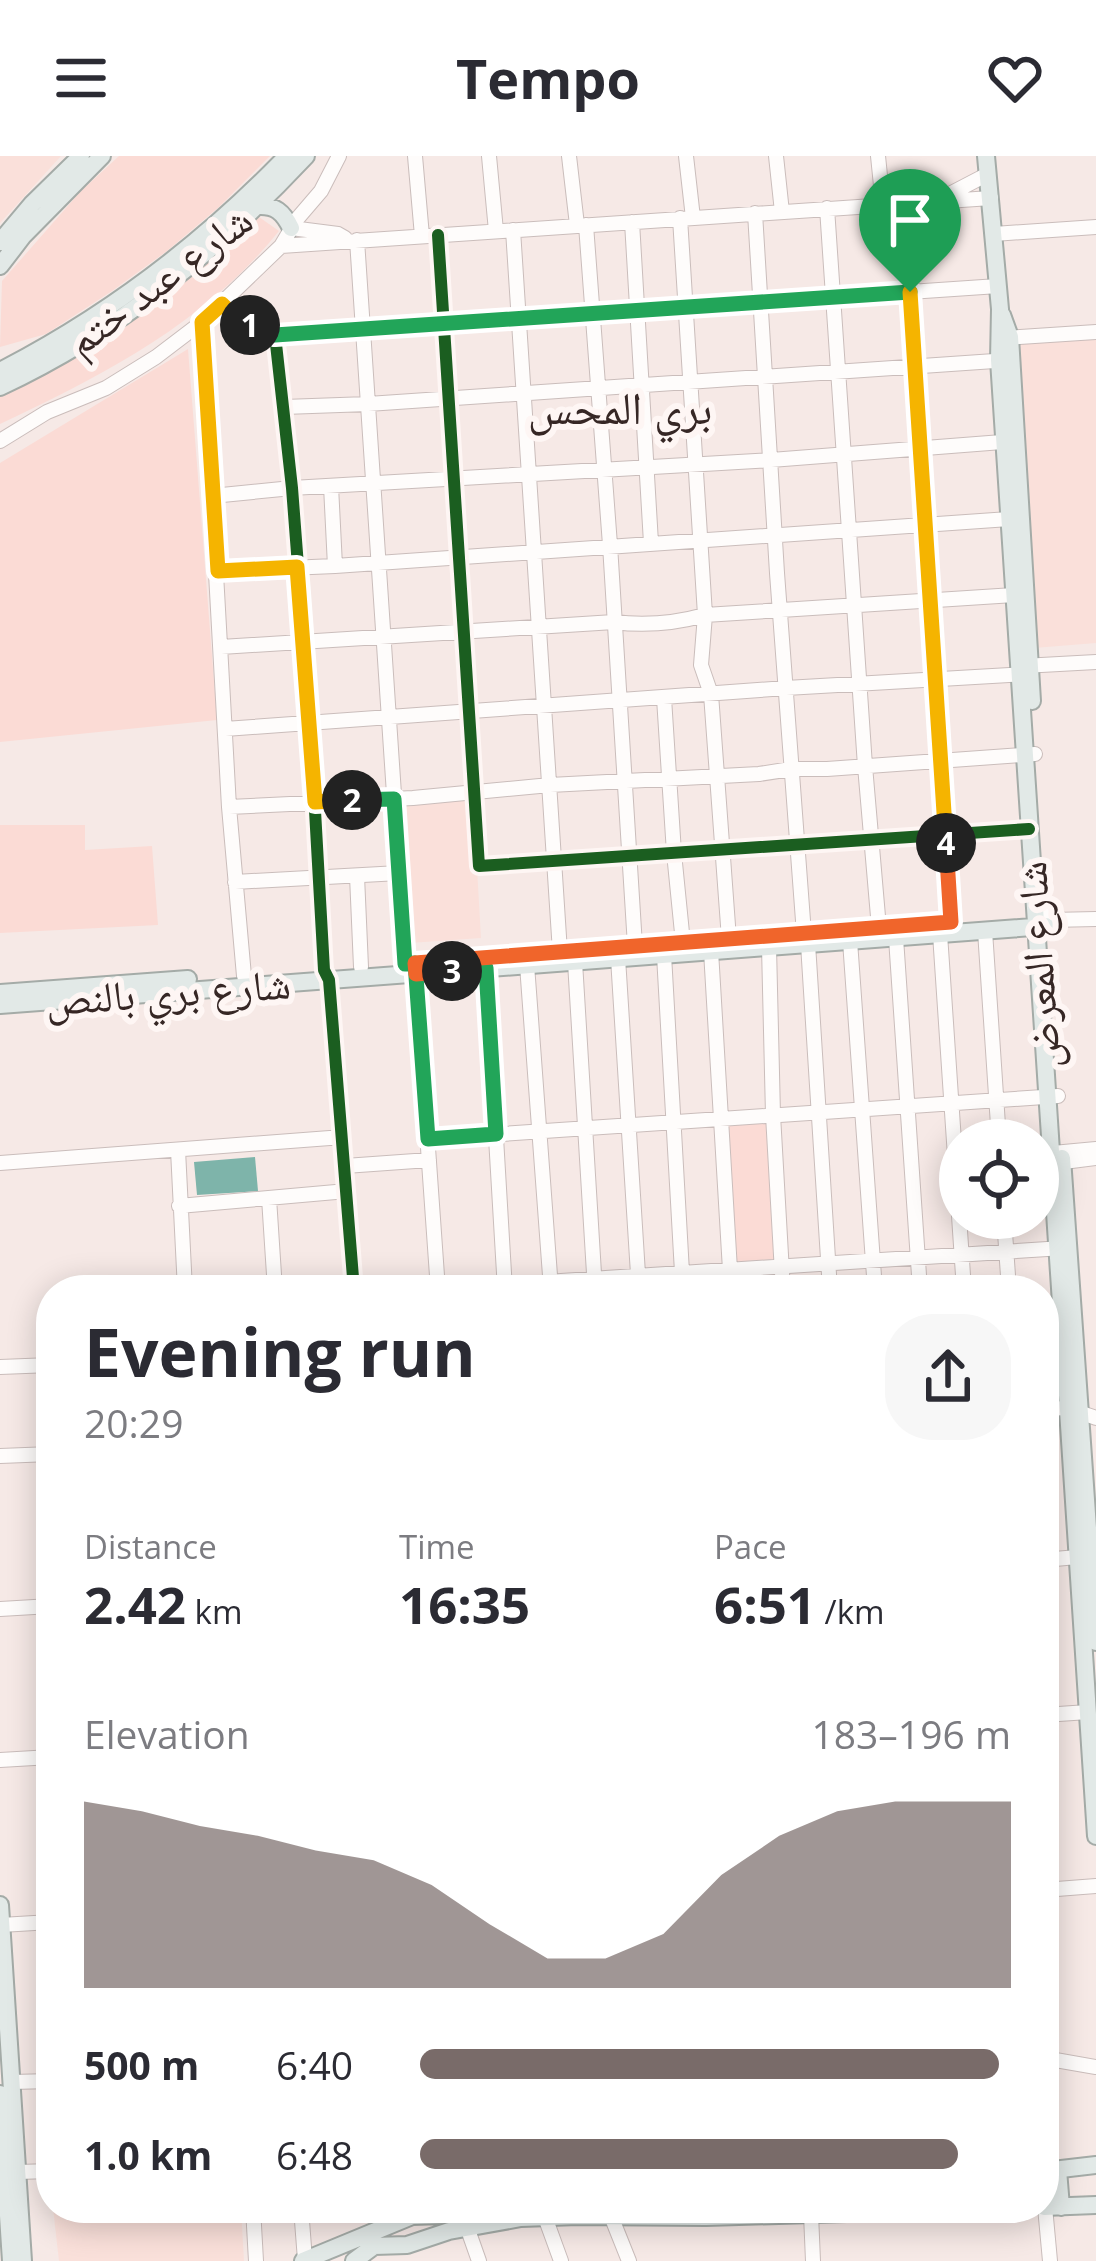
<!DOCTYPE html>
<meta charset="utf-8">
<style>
:root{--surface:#fff;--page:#f7f7f7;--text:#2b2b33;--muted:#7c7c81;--accent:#796b69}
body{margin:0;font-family:"Open Sans","Noto Naskh Arabic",sans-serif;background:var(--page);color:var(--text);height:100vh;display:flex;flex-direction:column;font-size:45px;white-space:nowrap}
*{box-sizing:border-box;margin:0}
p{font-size:39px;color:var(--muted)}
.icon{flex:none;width:66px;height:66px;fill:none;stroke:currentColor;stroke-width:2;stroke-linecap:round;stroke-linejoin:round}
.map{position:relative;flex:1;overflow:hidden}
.side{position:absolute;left:36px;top:1119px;width:1023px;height:948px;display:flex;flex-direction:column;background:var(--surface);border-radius:48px;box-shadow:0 6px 30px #0003}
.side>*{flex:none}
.fabs{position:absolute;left:939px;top:963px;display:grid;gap:24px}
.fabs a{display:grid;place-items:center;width:120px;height:120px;border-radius:50%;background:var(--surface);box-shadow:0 6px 30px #0003;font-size:60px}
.pin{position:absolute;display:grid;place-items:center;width:102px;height:102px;color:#fff;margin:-123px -51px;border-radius:50% 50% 50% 0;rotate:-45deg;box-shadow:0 0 12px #0007}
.pin .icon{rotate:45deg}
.km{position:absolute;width:60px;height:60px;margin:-30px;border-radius:50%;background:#222;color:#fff;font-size:33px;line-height:60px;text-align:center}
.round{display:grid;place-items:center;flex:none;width:126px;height:126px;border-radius:48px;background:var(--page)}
.overview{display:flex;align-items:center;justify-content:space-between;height:204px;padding:0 48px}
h1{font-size:66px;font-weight:700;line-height:90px}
.metrics{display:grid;grid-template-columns:repeat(3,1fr);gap:18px;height:204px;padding:12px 48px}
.metrics div{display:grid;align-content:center}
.metrics b{font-size:51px;font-weight:700}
.metrics small{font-size:33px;font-weight:400}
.metrics p{font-size:33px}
.chart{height:336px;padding:24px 48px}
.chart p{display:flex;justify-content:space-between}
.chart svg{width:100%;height:216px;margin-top:12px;fill:var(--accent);opacity:.7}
ul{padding:0 48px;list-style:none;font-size:39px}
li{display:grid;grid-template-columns:192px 144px 1fr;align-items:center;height:90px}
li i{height:30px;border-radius:15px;background:var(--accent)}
header{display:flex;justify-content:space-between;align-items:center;height:156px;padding:0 48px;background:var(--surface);font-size:54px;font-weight:700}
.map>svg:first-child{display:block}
.built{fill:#fae0da}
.green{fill:#fbdbd5}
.water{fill:#7eb4aa}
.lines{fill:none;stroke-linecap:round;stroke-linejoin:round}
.minor-casing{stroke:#cabdbb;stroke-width:16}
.major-casing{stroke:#a4aba7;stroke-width:20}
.minor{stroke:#fefcfb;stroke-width:14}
.major{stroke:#e2e9e7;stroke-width:16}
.cycleway-casing{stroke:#fef6f4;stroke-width:20}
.cycleway{stroke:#1b5e20;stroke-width:12}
.split-1-casing{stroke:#fff;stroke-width:24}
.split-2-casing{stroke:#fff;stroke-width:24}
.split-3-casing{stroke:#fff;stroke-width:24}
.split-4-casing{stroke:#fff;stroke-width:24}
.split-5-casing{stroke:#fff;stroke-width:24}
.split-1{stroke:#22a559;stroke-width:15}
.split-2{stroke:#f5b400;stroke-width:15}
.split-3{stroke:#22a559;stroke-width:15}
.split-4{stroke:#f0652b;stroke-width:15}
.split-5{stroke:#f5b400;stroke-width:15}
.labels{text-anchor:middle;stroke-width:12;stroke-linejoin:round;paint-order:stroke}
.street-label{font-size:42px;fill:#362725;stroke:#fef6f4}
.neighbourhood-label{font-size:45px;fill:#362725;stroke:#fef6f4}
</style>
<header><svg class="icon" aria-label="menu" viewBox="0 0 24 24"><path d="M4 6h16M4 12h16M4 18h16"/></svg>Tempo<svg class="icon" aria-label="heart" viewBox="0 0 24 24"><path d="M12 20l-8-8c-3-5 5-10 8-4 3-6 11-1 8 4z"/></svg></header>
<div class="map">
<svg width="1096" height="2105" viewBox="0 0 1096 2105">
<rect width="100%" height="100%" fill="#f6e9e6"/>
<!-- built -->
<path class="built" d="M0 0H61L0 67Z
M1096 180V487L1034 492 1014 186Z
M473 642 481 782 410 787 399 647Z
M53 2052H241L244 2105H59Z"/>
<!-- green -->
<path class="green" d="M119 0H270L219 51 167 95 112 135 46 178 0 191 2 125 80 36Z
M259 61 279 75C206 166 104 219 0 268V236C77 203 145 159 209 105 226 91 244 77 259 61Z
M188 193 217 564 0 586V307Z
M0 669H85V694L152 690 158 769 0 777Z
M769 963 777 1103 732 1106 724 966Z"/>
<!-- water -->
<path class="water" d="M255 1001 258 1035 197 1039 194 1006Z"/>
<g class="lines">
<!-- minor casing -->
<g class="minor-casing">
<path id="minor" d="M415 0 422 80
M489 0 496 75
M569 0 577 69
M686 0 693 62
M776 0 782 56
M878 0 883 49
M940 43 988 18
M903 47 951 766
M827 52 865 610 879 772
M755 57 777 417 804 778
M680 62 705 459 701 509 711 538 729 783
M632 66 651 387
M586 69 610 389 635 790
M291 72 338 78 345 82
M513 74 560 796
M994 78 1096 71
M438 79 479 710 1029 673
M357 84 406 818
M281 90 991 42
M222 149 245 168 275 179 998 130
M202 166 229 651 244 820
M275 179 292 332 310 566 324 814 329 824 354 1134
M1005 182 1096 176
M284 251 368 248 1009 204
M0 285 47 256 106 232 156 201 202 166 281 90 297 63 321 35 339 0
M331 330 335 410
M212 340 292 332 771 304 1015 285
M218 415 335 410 1009 363
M221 491 614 466C644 470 676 467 705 459L1014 439
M1023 510 1096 506
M664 542 674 697 683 787
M225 573 786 532 1028 518
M229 651 413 642 550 629 759 618 791 613H827L1035 598
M357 720 361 811
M235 726 399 717
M1045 759 1051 764 1096 763
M985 775 999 984
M940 778 964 1134
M896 782 920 1134
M850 785 875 1134
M808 788 830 1134
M769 791 773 959 783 1134
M711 795 730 1114
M664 799 683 1134
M618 802 639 1134
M575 806 595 1134
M415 807 438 1134
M527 809 551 1133
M486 812 505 1134
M428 983 1058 940
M178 994 185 1134
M1053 997 1096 993
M0 1007 343 981
M1056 1007 1096 1002
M345 1010 429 1004
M269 1042 275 1134
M179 1050 347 1035
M1004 1062 1009 1134
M438 1133 1063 1092
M51 1145 47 1210 51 1277
M0 1211 51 1209
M1044 1253 1067 1252 1096 1262
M0 1300 51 1298
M1044 1404 1077 1401
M0 1453 51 1450
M1044 1559 1088 1556
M0 1604 51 1601
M1044 1734 1096 1730
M1 1769 51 1766
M1044 1902 1096 1911
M12 1926 51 1925
M18 2016 51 2015
M1045 2051 1050 2105
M253 2052 256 2105
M301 2052 305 2104
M811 2058 813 2105
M611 2060 629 2105
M545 2061 561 2105
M467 2071 479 2105"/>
</g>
<!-- major casing -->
<g class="major-casing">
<path id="major" d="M986 0 1000 153 999 204 1096 1680
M258 50C275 49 283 56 291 72
M0 86 32 48 81 0
M0 110 23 80 102 0
M1002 159 1010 181 1032 545
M0 215C107 160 204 86 287 0
M0 231C118 176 217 95 306 0
M0 837 188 823
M0 849 1046 770
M1062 1002 1096 1486
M0 1749 23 2105
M0 1938 11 2105
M1058 2014 1061 2051
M1044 2015 1096 2009
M1044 2051 1096 2049
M303 2105 412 2060 444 2059 477 2052
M354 2105 374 2090 407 2089 449 2075 521 2062 578 2060 706 2061 1017 2052"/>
</g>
<!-- minor -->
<use href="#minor" class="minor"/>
<!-- major -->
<use href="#major" class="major"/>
<!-- cycleway casing -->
<g class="cycleway-casing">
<path id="cycleway" d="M438 79 479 710 1029 673
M275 179 292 332 310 566 324 814 329 824 354 1134"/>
</g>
<!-- cycleway -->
<use href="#cycleway" class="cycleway"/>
</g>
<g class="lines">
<!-- split-1 casing -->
<g class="split-1-casing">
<path id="split-1" d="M250 169 275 179 910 136"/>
</g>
<!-- split-2 casing -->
<g class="split-2-casing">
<path id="split-2" d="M250 169 235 161 222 148 202 166 218 415 297 411 315 646 352 644"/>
</g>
<!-- split-3 casing -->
<g class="split-3-casing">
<path id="split-3" d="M352 644 394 643 405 808 415 807 428 983 496 978 486 812 452 815"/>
</g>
<!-- split-4 casing -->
<g class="split-4-casing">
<path id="split-4" d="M452 815 416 818 415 807 951 766 946 687"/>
</g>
<!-- split-5 casing -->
<g class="split-5-casing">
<path id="split-5" d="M910 136 946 687"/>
</g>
<!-- split-1 -->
<use href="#split-1" class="split-1"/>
<!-- split-2 -->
<use href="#split-2" class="split-2"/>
<!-- split-3 -->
<use href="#split-3" class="split-3"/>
<!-- split-4 -->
<use href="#split-4" class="split-4"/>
<!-- split-5 -->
<use href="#split-5" class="split-5"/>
</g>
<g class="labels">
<!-- street labels -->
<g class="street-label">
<text transform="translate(159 124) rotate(-37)" y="15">شارع عبد ختم</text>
<text transform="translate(1038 809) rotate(-94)" y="15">شارع المعرض</text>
<text transform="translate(168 836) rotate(-4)" y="15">شارع بري بالنص</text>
</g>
<!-- neighbourhood labels -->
<g class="neighbourhood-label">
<text x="620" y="268">بري المحس</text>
</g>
</g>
</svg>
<div class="fabs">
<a><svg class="icon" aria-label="locate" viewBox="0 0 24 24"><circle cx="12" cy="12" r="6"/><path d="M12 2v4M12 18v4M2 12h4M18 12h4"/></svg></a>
</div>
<div class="pin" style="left:910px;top:136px;background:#1e9e55"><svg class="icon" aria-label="arrive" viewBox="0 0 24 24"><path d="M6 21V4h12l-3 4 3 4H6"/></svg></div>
<b class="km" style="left:250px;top:169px">1</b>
<b class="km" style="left:352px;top:644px">2</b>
<b class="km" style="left:452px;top:815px">3</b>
<b class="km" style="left:946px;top:687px">4</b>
<section class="side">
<div class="overview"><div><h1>Evening run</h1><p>20:29</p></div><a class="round"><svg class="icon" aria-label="share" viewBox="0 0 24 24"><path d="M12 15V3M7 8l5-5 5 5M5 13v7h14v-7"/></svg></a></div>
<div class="metrics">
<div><p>Distance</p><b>2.42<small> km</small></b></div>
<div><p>Time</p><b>16:35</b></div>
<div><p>Pace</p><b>6:51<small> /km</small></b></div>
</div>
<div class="chart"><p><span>Elevation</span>183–196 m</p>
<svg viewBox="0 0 160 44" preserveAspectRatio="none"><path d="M0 44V6L10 8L20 11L30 13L40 16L50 18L60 23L70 31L80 38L90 38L100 33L110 21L120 13L130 8L140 6L150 6L160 6V44z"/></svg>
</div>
<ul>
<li><b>500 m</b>6:40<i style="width:98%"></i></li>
<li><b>1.0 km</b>6:48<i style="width:91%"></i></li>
</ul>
</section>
</div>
